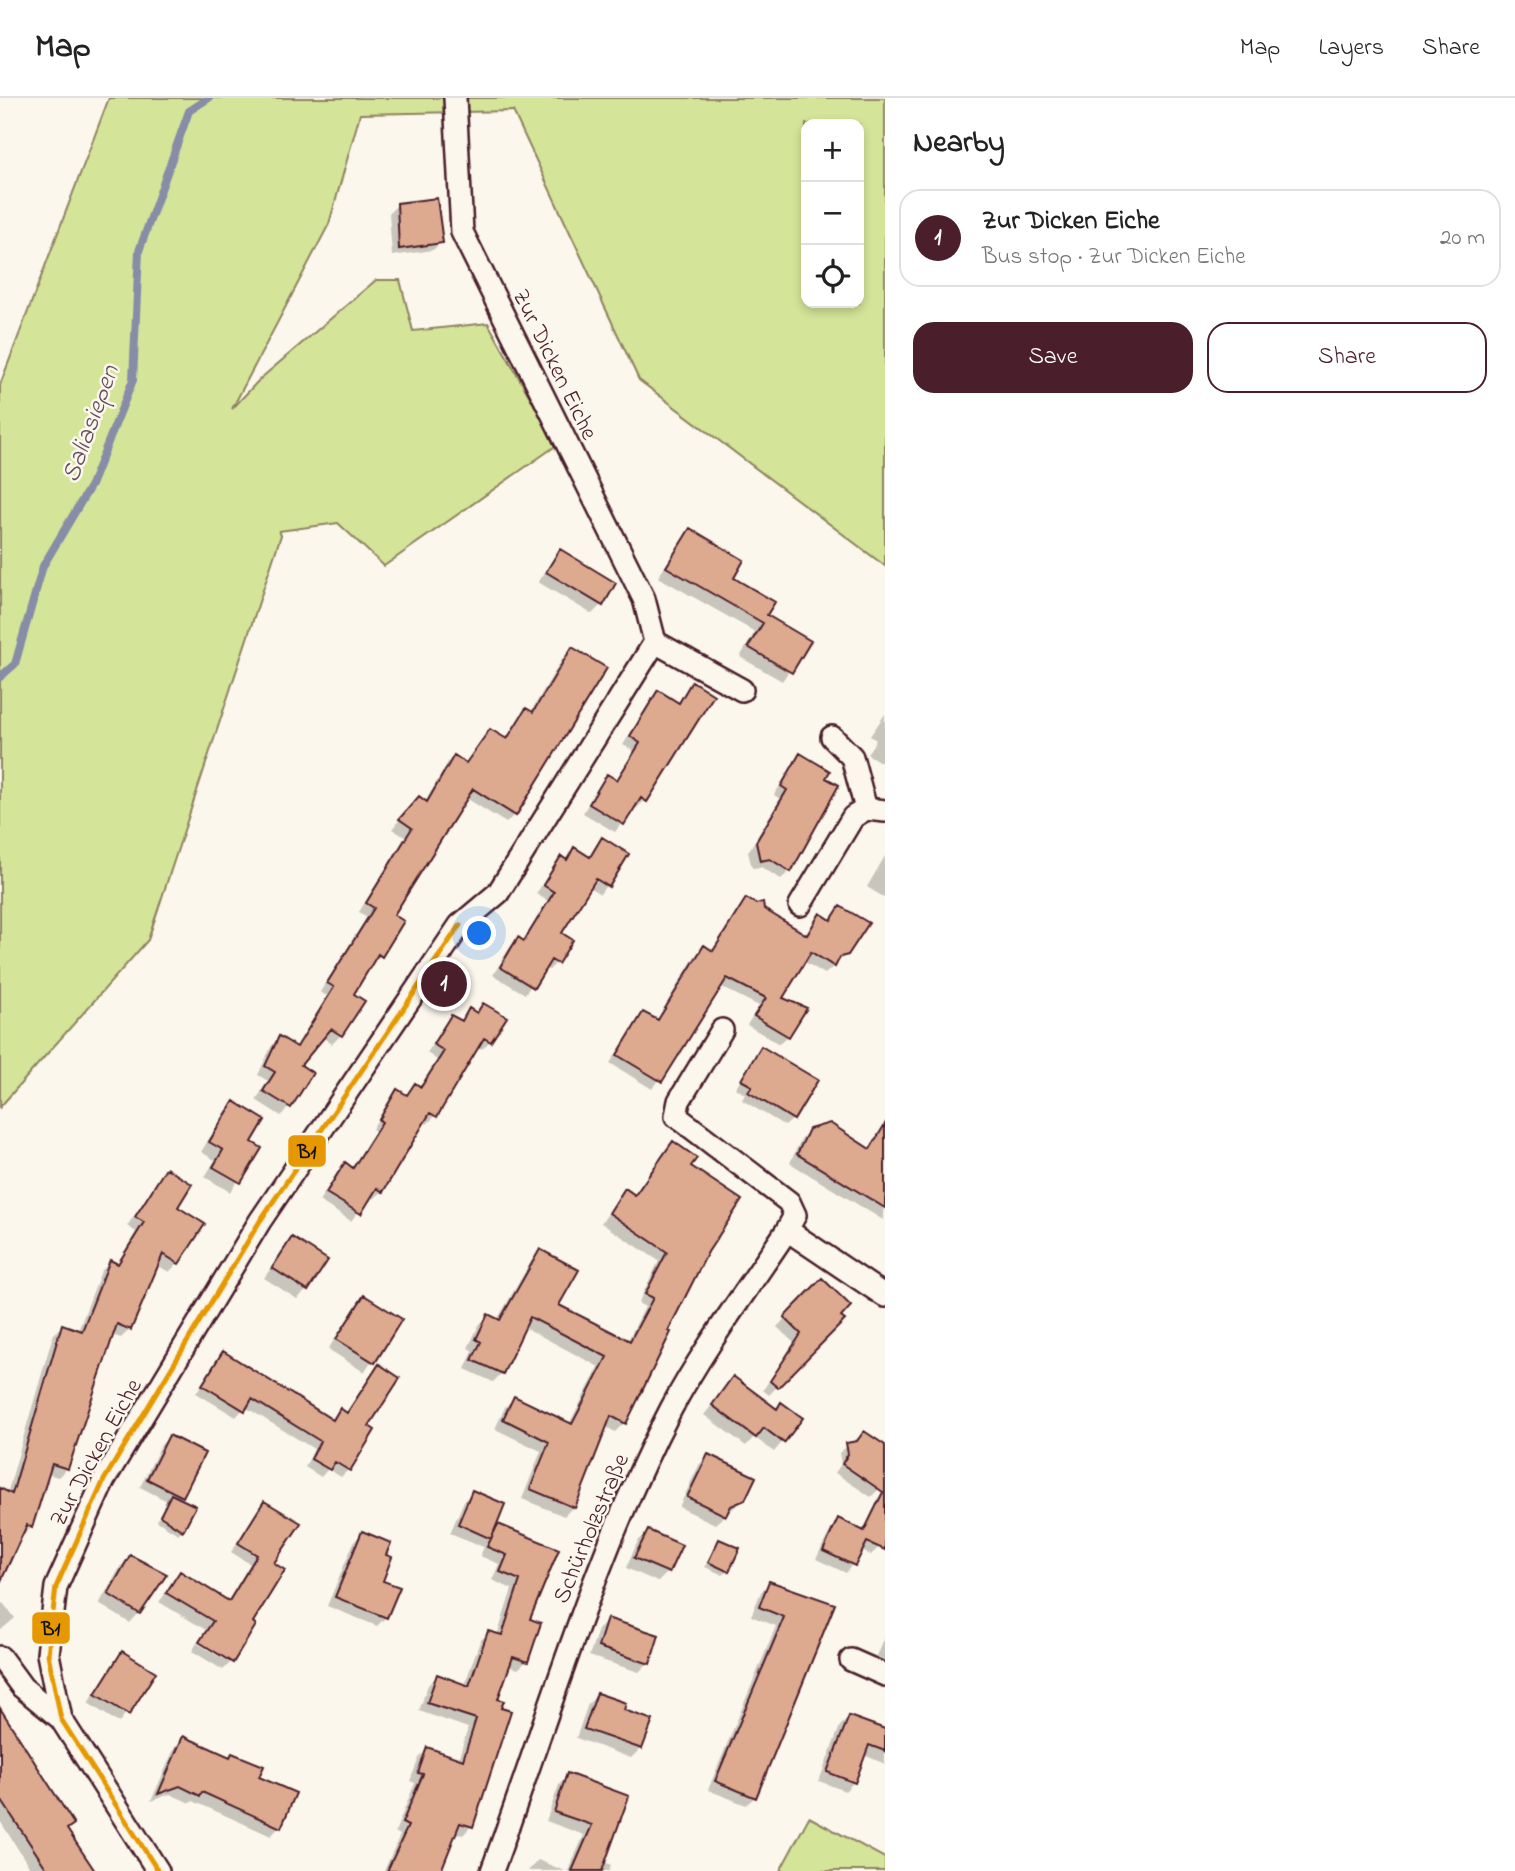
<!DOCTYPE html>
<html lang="en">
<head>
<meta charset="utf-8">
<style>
  :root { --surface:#fff; --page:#f2f2f2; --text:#222; --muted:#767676; --line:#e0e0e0; --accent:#4a1f2b }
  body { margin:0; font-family:"Indie Flower",sans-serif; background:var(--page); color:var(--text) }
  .controls { position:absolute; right:21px; top:21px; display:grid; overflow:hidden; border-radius:14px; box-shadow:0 4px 10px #0003 }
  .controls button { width:63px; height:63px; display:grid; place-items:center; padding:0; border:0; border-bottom:2px solid var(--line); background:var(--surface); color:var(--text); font:35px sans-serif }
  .you { position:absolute; left:480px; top:836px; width:24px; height:24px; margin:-18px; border:5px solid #fff; border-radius:50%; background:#1a73e8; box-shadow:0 0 0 10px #1a73e833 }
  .badge { display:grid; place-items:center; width:46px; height:46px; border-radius:50%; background:var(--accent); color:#fff; font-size:23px; font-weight:700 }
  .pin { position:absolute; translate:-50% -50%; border:4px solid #fff; box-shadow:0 2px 7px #0006 }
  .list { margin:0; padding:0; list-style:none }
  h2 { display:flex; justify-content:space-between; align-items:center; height:91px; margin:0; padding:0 28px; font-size:30px }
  h2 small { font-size:23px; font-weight:400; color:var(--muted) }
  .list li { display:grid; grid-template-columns:46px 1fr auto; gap:21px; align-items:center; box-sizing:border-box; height:98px; margin:0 14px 14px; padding:0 14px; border:2px solid var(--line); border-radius:21px }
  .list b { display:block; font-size:26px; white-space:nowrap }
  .list p { margin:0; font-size:23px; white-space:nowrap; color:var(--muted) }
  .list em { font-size:23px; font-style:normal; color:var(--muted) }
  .actions { display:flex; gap:14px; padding:21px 28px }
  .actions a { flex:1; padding:16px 0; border:2px solid var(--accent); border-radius:21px; text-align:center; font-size:24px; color:var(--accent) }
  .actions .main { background:var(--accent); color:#fff }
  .icon { flex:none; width:38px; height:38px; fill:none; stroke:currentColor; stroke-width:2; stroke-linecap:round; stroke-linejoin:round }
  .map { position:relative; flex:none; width:885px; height:1773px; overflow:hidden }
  header { display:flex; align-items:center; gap:42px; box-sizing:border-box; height:98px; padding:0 35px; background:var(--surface); border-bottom:2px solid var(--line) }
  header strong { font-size:33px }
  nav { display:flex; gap:38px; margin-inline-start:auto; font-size:24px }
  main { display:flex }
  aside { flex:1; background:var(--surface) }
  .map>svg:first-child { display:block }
  .green { fill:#d4e498; stroke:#8f8262; stroke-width:2; fill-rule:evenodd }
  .shadow { fill:#0003 }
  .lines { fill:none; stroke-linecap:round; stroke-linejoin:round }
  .stream { stroke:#878ca7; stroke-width:8 }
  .building { fill:#ddaa90; stroke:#4a1f2b; stroke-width:2 }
  .street-casing { stroke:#4a1f2b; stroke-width:26 }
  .street { stroke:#fbf7ec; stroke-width:21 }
  .bus-1-casing { stroke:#fbf7ec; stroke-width:10 }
  .bus-1 { stroke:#e69804; stroke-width:5 }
  .labels { text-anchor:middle; stroke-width:5; stroke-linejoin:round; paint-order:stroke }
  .street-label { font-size:24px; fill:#4a1f2b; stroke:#fbf7ec }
  .water-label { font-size:26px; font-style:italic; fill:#644c5e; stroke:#fbf7ec }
  .line-badge { stroke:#fbf7ec; stroke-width:2.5 }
  .pale-badge-label { font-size:19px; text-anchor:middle; font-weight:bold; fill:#111 }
</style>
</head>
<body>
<header>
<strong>Map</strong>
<nav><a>Map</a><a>Layers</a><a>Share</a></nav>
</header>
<main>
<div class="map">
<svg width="885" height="1773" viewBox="0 0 885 1773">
  <rect width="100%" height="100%" fill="#fbf7ec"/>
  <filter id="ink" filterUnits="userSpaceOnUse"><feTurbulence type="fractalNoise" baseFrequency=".0143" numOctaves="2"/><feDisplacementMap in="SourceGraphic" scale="14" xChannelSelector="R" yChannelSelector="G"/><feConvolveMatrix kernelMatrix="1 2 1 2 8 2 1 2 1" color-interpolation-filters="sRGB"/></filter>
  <g filter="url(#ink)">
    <path class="green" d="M109,0H885V468L639,282L513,13L360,16L329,126L232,311L260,281L376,182H400L413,233L488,225L557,347L384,468L338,425L279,433L281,437L148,842L0,1009V287ZM806,26H859V205H806Z
      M809,1719L885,1760V1773H780Z"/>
    <path class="shadow" d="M398,106L441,144L433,152L392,158L389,115Z
      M690,432L765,518L809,544L782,583L740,559L755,534L658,479Z
      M560,454L601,507L592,516L538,484Z
      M572,551L515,716L506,725L466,700L392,817L381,858L371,865L352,897L341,937L332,946L322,939L298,968L289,1009L281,1018L256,1002L268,983L258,977L271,949L279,940L295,950L327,898L320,894L367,819L359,814L405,739L392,731L410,709L425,704L446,668L454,659L465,666L490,633L505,642L518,621L526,612L530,615L563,560Z
      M693,585L645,702L637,710L634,708L615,734L583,715L600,686L608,678L615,683L634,653L623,647L651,602L659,594L677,606Z
      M885,616V667L867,656L876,642L870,638Z
      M800,657L790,773L781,781L761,769L752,770L748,754L780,701L774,697Z
      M603,741L627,757L600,796L589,789L559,835L556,865L549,872L544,870L525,896L493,877L510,849L518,841L522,844L548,803L536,796L554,768L561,760L565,762L574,751L588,760Z
      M885,758V800L867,789Z
      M746,802L805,838L821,817L829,822L840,810L847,856L825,876L803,863L781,901L788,938L779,946L747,927L759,908L719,888L652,991L610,965L643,916L656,923L695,858L704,850L711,854Z
      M483,907L490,943L482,951L477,948L435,1018L427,1026L423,1023L382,1093L374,1101L370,1098L351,1123L319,1103L337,1074L345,1067L351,1071L376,1033L372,1031L390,1001L398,993L405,998L415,987L419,990L437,962L427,955L444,927L452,919L460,924L470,912L475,915Z
      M761,951L793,1021L785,1028L742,1002L745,996L735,990Z
      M235,1005L250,1045L260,1051L230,1094L205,1079L215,1062L201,1054L225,1014Z
      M810,1032L885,1064L883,1122L790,1065L801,1041Z
      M673,1045L688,1069L707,1153L665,1233L624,1325L615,1334L605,1328L573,1409L564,1418L522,1401L541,1353L495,1331L505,1309L514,1300L569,1326L599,1269L524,1229L502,1275L493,1284L465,1271L473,1253L468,1250L479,1227L488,1218L497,1222L532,1162L541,1153L557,1208L627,1244L645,1209L638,1205L659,1163L601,1125L626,1092L634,1098Z
      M166,1072L178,1165L169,1174L157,1167L130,1231L121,1240L112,1237L67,1370L58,1379L47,1376L31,1429L0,1465V1392L7,1396L53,1237L62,1228L78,1233L101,1173L110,1165L116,1167L136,1134L127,1128Z
      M292,1141L307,1192L297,1201L264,1180Z
      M822,1182L842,1222L769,1297L763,1292L794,1245L777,1229Z
      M364,1199L400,1222L364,1274L328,1251Z
      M224,1255L331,1322L341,1312L346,1316L379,1268L366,1328L348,1372L341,1379L328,1371L321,1379L305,1369L314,1351L245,1309L236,1319L196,1295Z
      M733,1280L776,1312L801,1321L774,1354L754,1339L746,1348L704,1317Z
      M864,1335L879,1391L871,1399L835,1375L841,1366L839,1355Z
      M169,1339L182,1398L178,1402L182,1432L178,1436L157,1423L167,1403L140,1389L161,1347Z
      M708,1358L744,1401L715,1426L679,1409L699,1367Z
      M473,1394L492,1434L498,1428L556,1452L527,1523V1563L518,1571L508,1568L496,1602L499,1611L509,1614L471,1728L463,1737L456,1735L438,1773H384L400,1737L395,1734L415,1685L410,1683L419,1660L427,1651L458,1662L468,1630L419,1613L428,1587L437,1578L464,1588L480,1543L488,1535L497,1538L512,1491L492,1482L499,1466L480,1458L484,1449L450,1435L464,1403Z
      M264,1405L272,1466L283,1473L232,1564L199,1542L206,1532L159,1504L181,1475L227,1504L250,1466L231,1454Z
      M871,1421L879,1449L871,1457L861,1453L846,1475L816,1461L831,1431L839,1422L861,1433Z
      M648,1434L668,1474L658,1484L626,1470L638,1443Z
      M362,1435L384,1458L381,1483L386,1519L377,1528L327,1508L354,1444Z
      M720,1443L727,1473L723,1477L705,1469Z
      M130,1459L139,1515L130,1525L99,1506L121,1468Z
      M769,1485L833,1507L755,1699L746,1707L708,1692L776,1528L751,1518L761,1494Z
      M3,1505L15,1520L0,1533V1507Z
      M608,1522L648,1565L639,1574L589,1558L598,1532Z
      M885,1538V1562L876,1558Z
      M197,1545L230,1565L223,1572L192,1553Z
      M122,1555L153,1575L119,1625L88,1605Z
      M597,1597L622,1613L641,1650L631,1660L576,1640L588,1606Z
      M0,1613L66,1732L93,1773H32L0,1723Z
      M849,1620L885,1633V1666L864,1657L854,1684L845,1693L819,1683L840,1628Z
      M184,1640L257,1680L279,1729L271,1738L193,1703L190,1705L170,1696L151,1703L175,1649Z
      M568,1677L627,1699L603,1763L611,1767L609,1773H568L584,1737L546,1723L559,1687Z
      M538,1762L565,1773H528Z"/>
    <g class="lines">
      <path class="stream" d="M0,579L15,566L43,468L91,387L133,282L139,153L189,13L209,0"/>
    </g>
    <path class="building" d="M437,100L443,145L399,151L397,105Z
      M690,430L744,462L734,480L775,504L767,517L811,543L792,575L748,549L763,525L666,469Z
      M560,451L616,485L603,508L546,474Z
      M572,549L607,570L516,718L473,691L394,817L404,823L382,859L378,856L354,896L365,903L342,938L331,931L301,967L313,975L291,1010L263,993L275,974L265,968L279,938L297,949L334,889L327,885L374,810L366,805L412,730L399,721L419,698L427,704L454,657L466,665L490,631L507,641L526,610L533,614Z
      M692,583L714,597L647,704L641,700L624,727L589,706L607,676L617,682L640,645L630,638L658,592L679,605Z
      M800,655L830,673L826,680L839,687L791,774L770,761L760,763L756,744L787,692L781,688Z
      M602,739L629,756L609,789L596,781L562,835L573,842L558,866L551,862L534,890L500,869L518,839L524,843L554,794L543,787L561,758L567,762L574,749L590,759Z
      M746,800L756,806L763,804L764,811L807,837L820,815L831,822L840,808L869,825L848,857L840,859L835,869L811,854L783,900L807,910L789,939L754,918L766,900L727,880L662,984L617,957L643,914L658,922L704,847L713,853Z
      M483,905L507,919L491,944L484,940L437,1019L430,1015L383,1094L377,1090L361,1116L326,1095L345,1064L353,1070L382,1024L379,1022L397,991L407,997L415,985L421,989L444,953L433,946L451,917L462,923L469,910L477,915Z
      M761,948L818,982L794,1022L748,994L752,988L741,982Z
      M234,1003L265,1022L252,1044L262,1050L241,1085L213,1069L223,1052L209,1044Z
      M830,1025L870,1051L885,1026V1110L797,1056L809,1031Z
      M673,1043L697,1060L691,1068L742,1102L708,1154L668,1233L671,1234L626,1326L611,1318L575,1410L530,1391L549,1344L503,1321L514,1298L572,1326L607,1259L530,1219L503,1276L472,1262L481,1244L476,1241L488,1216L500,1222L540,1151L579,1172L559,1207L630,1243L653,1200L645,1196L667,1154L609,1115L625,1090L635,1097Z
      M166,1070L192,1086L178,1109L205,1126L179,1166L163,1156L131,1232L117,1226L68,1371L52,1366L32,1430L27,1427L0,1485V1390L12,1396L62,1226L82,1233L110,1162L118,1166L144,1124L135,1119Z
      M292,1139L328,1162L308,1193L272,1170Z
      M822,1180L851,1208L841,1219L845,1222L778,1290L770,1283L801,1236L784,1219Z
      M364,1197L402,1221L375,1265L336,1241Z
      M223,1253L333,1322L340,1310L347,1315L379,1266L400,1280L369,1328L375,1332L350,1373L335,1364L330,1372L311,1361L320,1343L252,1301L245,1313L202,1287Z
      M733,1278L777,1311L781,1304L803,1320L784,1345L764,1330L756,1340L712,1307Z
      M864,1333L885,1347V1452L867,1444L855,1468L823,1453L838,1420L864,1433L883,1394L842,1366L848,1356L846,1345L857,1343Z
      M169,1337L205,1355L183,1399L147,1381Z
      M708,1356L756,1379L745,1402L731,1408L726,1418L687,1399Z
      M472,1392L505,1406L491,1441L458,1426Z
      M171,1396L196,1408L183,1433L160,1418Z
      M264,1403L301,1425L274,1465L285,1472L253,1524L256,1527L233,1565L199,1544L213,1523L166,1495L180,1473L229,1503L257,1457L238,1445Z
      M498,1426L559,1451L530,1521L541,1525L528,1564L513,1559L498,1601L504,1603L501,1610L511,1613L473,1729L460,1725L441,1773H387L408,1728L402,1725L423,1676L418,1675L427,1649L463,1662L476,1621L427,1605L437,1576L469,1588L488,1533L502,1537L520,1482L500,1474L507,1457L487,1449Z
      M648,1432L682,1447L669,1475L634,1460Z
      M362,1433L391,1445L386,1457L392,1459L383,1483L400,1489L387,1520L335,1499Z
      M719,1441L740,1450L729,1474L708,1464Z
      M130,1457L167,1476L140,1516L108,1496Z
      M769,1483L835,1506L756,1700L715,1683L784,1519L759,1509Z
      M607,1520L659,1537L650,1566L598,1549Z
      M122,1553L156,1574L129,1617L95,1596Z
      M597,1595L626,1605L624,1612L653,1622L642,1651L584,1631Z
      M0,1610L74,1726L67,1731L95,1773H48L0,1700Z
      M849,1618L885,1631V1653L869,1647L855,1685L827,1674Z
      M183,1638L230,1659L232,1655L264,1668L259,1679L296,1695L281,1730L202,1694L200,1698L180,1688L158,1696Z
      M567,1675L629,1698L602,1773H572L592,1727L554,1714Z"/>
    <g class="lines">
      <g class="street-casing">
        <path id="street" d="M655,544L742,592
          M832,639L852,659L866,711
          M800,807L853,719L866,711L885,713
          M722,932L679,1003L676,1018L789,1104L795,1117L787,1132
          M0,1559L22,1589L61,1621L158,1773
          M851,1562L885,1577
          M61,1621L48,1556L56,1489L104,1382L260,1123L460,827L498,795L655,544L644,501L462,134L455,0
          M492,1773C549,1618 594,1458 671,1311C704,1249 748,1191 787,1132L885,1198"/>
      </g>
      <use href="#street" class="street"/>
      <g class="bus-1-casing">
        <path id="bus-1" d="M158,1773L61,1621L48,1556L56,1489L104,1382L260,1123L460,827"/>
      </g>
      <use href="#bus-1" class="bus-1"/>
    </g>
  </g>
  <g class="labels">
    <g class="street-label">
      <text transform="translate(556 266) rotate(64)" y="8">Zur Dicken Eiche</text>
      <text transform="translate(95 1354) rotate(-61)" y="8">Zur Dicken Eiche</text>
      <text transform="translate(590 1430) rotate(-67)" y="8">Schürholzstraße</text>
    </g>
    <g class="water-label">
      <text transform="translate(89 325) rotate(-70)" y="9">Saliasiepen</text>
    </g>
  </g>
  <g class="line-badge">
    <rect x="287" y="1036" width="40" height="34" rx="7" fill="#e69804"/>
    <rect x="31" y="1513" width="40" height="34" rx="7" fill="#e69804"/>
  </g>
  <g class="pale-badge-label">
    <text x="307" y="1060">B1</text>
    <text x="51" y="1537">B1</text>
  </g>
</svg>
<div class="controls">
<button>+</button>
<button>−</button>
<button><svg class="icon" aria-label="locate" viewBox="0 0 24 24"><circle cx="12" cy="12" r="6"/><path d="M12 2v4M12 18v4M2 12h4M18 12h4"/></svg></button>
</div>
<div class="you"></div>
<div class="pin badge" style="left:444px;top:886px">1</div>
</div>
<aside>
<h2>Nearby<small></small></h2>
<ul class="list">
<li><span class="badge">1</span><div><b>Zur Dicken Eiche</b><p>Bus stop · Zur Dicken Eiche</p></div><em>20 m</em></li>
</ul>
<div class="actions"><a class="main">Save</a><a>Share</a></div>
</aside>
</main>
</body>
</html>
